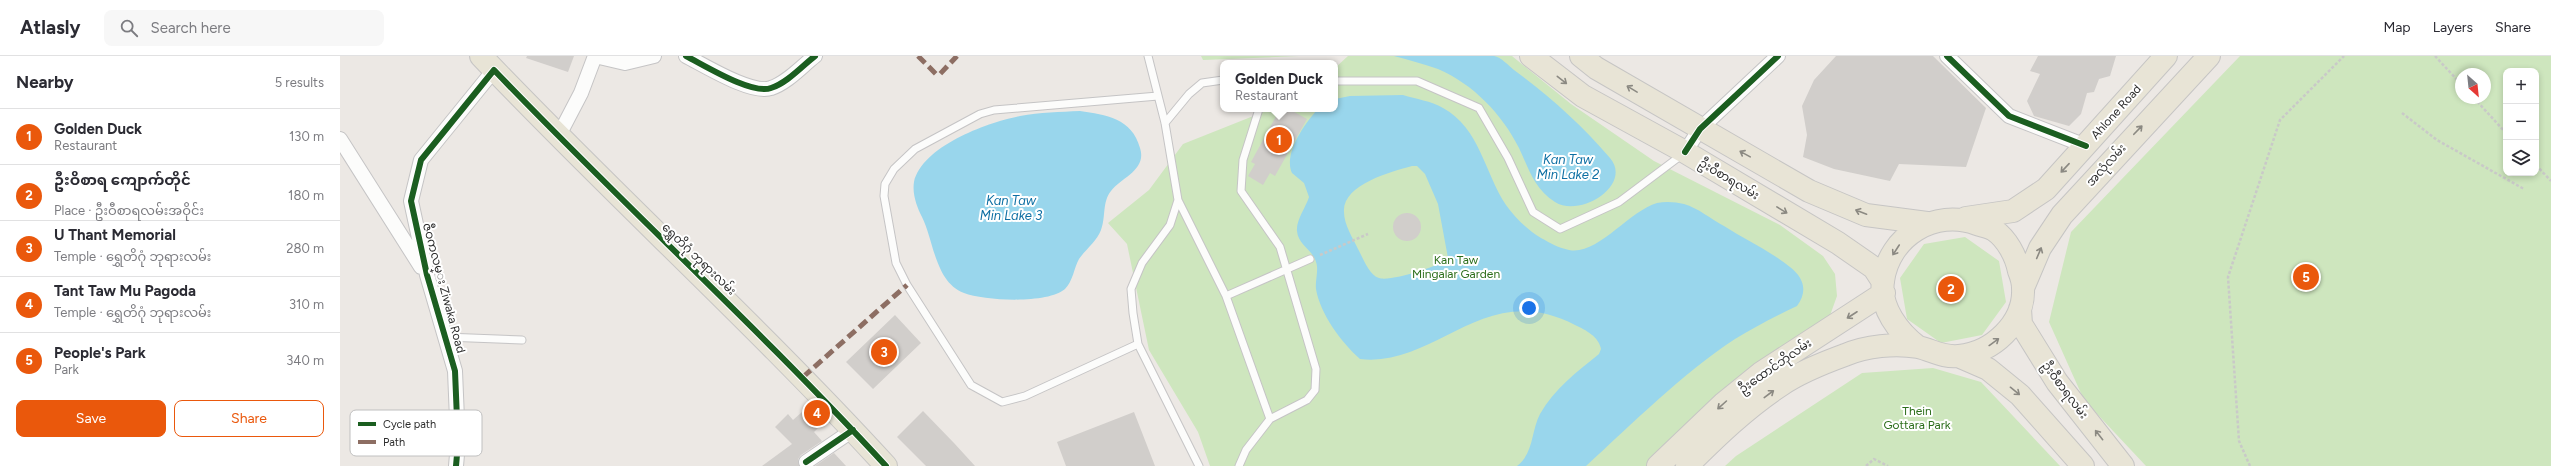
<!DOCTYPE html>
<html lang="en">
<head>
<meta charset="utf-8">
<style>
  :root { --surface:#fff; --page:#f7f7f7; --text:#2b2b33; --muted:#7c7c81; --line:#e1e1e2; --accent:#ea580c }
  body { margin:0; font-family:Figtree,"Noto Sans Myanmar",sans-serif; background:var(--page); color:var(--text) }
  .controls { position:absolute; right:12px; top:12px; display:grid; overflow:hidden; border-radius:8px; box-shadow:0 2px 6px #0003 }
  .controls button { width:36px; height:36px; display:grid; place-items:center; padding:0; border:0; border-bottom:1px solid var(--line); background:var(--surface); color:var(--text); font:20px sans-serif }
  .compass { position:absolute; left:2115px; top:12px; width:36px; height:36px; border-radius:50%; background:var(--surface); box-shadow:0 2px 6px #0003; rotate:153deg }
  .you { position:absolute; left:1189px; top:252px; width:14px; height:14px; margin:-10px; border:3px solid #fff; border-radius:50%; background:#1a73e8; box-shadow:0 0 0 6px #1a73e833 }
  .badge { display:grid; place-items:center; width:26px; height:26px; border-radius:50%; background:var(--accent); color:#fff; font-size:13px; font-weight:700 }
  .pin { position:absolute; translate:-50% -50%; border:2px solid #fff; box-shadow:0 1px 4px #0006 }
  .popup { position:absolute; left:880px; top:4px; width:118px; height:52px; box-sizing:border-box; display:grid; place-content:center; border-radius:8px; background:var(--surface); filter:drop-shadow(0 1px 3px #0005); font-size:13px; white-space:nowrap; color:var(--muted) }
  .popup b { font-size:15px; color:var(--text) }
  .popup::after { content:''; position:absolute; left:50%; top:100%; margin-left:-8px; border:8px solid transparent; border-top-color:var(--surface) }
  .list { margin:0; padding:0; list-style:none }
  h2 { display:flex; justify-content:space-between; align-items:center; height:52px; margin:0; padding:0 16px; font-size:17px }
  h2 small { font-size:13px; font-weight:400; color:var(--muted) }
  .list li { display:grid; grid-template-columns:26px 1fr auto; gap:12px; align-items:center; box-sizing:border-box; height:56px; padding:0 16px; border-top:1px solid var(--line) }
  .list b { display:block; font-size:15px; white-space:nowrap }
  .list p { margin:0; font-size:13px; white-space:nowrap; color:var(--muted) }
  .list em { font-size:13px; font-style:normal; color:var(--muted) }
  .actions { display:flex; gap:8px; padding:12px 16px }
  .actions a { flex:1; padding:9px 0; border:1px solid var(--accent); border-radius:8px; text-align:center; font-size:14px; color:var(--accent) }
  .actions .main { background:var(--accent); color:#fff }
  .icon { flex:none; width:22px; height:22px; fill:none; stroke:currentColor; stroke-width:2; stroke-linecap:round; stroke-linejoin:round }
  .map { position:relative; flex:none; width:2211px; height:410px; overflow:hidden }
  header { display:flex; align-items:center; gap:24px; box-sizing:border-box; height:56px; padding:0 20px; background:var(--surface); border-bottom:1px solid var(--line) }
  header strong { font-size:19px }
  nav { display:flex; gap:22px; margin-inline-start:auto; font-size:14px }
  .search { width:280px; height:36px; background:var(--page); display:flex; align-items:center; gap:10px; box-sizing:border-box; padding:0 14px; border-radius:8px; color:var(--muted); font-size:15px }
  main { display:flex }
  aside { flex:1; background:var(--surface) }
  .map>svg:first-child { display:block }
  .green { fill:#cee6be; fill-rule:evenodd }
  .water { fill:#99d6ec; fill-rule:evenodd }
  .building { fill:#d1cecb }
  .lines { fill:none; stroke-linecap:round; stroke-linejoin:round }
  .service-casing { stroke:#c5c4c5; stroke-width:9 }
  .minor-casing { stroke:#c5c4c5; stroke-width:16 }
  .primary-casing { stroke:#c6c5c4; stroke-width:24 }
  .path { stroke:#c9c9c8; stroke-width:2.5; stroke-dasharray:3 2; stroke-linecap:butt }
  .service { stroke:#fcfcfb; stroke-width:7 }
  .minor { stroke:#fcfcfb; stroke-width:14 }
  .primary { stroke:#e8e4d6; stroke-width:22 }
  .quiet { stroke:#8d6e63; stroke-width:5; stroke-dasharray:10 5; stroke-linecap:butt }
  .cycleway-casing { stroke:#fff; stroke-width:8 }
  .cycleway { stroke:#1b5e20; stroke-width:6 }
  .oneway { stroke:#8b8982 }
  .labels { text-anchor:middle; stroke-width:4; stroke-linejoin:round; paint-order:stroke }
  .street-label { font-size:12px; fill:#2e2e2e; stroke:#fff }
  .park-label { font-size:12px; fill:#2c6e1b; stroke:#fff }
  .water-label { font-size:13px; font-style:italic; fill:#0d6fa3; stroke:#fff }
  .key { fill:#fff; stroke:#c0c0c0; stroke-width:1 }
  .key-label { font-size:11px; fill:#2e2e2e }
</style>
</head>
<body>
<header>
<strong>Atlasly</strong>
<div class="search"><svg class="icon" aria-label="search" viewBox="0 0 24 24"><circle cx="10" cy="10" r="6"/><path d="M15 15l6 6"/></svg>Search here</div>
<nav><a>Map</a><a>Layers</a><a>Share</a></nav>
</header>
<main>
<aside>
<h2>Nearby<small>5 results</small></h2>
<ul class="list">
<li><span class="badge">1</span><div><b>Golden Duck</b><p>Restaurant</p></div><em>130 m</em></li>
<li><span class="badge">2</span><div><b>ဦးဝိစာရ ကျောက်တိုင်</b><p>Place · ဦးဝီစာရလမ်းအဝိုင်း</p></div><em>180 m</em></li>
<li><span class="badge">3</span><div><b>U Thant Memorial</b><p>Temple · ရွှေတိဂုံ ဘုရားလမ်း</p></div><em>280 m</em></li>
<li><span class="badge">4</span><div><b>Tant Taw Mu Pagoda</b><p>Temple · ရွှေတိဂုံ ဘုရားလမ်း</p></div><em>310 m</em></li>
<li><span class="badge">5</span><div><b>People's Park</b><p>Park</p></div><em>340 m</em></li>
</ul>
<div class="actions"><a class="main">Save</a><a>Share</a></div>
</aside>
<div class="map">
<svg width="2211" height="410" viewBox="0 0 2211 410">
  <rect width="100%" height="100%" fill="#ece8e4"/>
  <path class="green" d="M861,0H959L863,4Z
    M1008,0H1172L1231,48L1314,105L1440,169L1483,200L1495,218L1497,240L1488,265L1308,410H870L858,376L809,294L787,188L768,167L809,134L843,88L931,53H995V12Z
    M1900,0H2211V410H1806L1744,344L1709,266L1731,176ZM2166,15H2196V117H2166ZM2121,18H2145V42H2121Z
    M1625,181L1659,205L1666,246L1642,279L1601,287L1567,263L1560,222L1584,188Z
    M1593,312L1641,326L1720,410H1385L1396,400L1522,317Z"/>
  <path class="water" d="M1054,0C1078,0 1101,0 1124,0C1134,0 1145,0 1154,0C1161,1 1169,10 1174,14C1209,40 1241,68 1270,102C1293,129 1240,162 1215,146C1194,133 1189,113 1179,92C1162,58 1133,28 1098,13C1084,8 1069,4 1054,0Z
    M1063,39C1076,43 1091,45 1103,52C1140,72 1145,118 1166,149C1175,162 1188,174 1201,182C1210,187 1219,192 1229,194C1257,200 1289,155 1317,147C1326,145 1336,146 1344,148C1358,152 1371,163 1384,170C1406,184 1430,195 1450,211C1464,222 1468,235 1457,250C1436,260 1415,271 1395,283C1343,317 1292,368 1246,410H1177C1194,397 1191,375 1200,358C1214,333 1238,315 1259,298L1261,293C1259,281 1246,274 1235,269C1144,222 1097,312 1020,303C1002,287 980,258 976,233C975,224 979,214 976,206C973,194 958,189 957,175C956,164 966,151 969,141L964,127L952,117C943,98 965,67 978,53H995V43L1010,40ZM1072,110H1077L1085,118L1098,148L1108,202C1101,210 1050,226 1039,222C1029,219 1023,202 1018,193C1013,182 1004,169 1004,156C1002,129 1050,116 1072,110Z
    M740,55C766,59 792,62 800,92C807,114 782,121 771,135C762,146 766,161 761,174C757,185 746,193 739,203C734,212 733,225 725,233C708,248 645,245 624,237C595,226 594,185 582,161C577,151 572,138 574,126C582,90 648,66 680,60C700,56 720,56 740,55Z"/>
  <path class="building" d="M187,0H234L228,16L186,2Z
    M1496,0H1593L1646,52L1626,111L1559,108L1550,125L1494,113L1463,101L1467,79L1462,50L1474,24Z
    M1698,0H1776L1770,20L1759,23L1754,36L1747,37L1741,58L1729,70L1694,60L1687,45L1700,18L1690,15Z
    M940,53H949L967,63L935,120L930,117L923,129L908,120L915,108L911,106Z
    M1053 171a14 14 0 1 1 28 0a14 14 0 1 1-28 0Z
    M555,259L581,287L533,333L506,306Z
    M471,348L486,364L474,376L482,385L461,399L458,403L459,410H422L452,388L435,371L448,358L453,364Z
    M583,355L614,387L635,410H586L557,381Z
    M794,356L815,410H726L717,386Z
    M494,397L506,410H475Z"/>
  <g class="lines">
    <g class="service-casing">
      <path id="service" d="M808,0L825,67L838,144L830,169L802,207L791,233L793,257L798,288L859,410
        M995,25H1077L1139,52L1168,102L1193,156L1220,173L1279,146L1343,98
        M825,67L849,38L862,27L883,24
        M838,144L886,240L930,363
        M886,240L970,203
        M105,281L182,284
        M798,288L685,340L662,346L631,329L567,229L556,207L544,140L545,128L554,113L575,93L640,58L654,54L818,40
        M899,410L906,394L930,363L967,344L975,334L976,313L940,191L901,135L903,104L919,53"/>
    </g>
    <g class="minor-casing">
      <path id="minor" d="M255,0L285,7L314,0
        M346,0C364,9 412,39 431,32C447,27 462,10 475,0
        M1607,0L1669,60L1746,90
        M218,81L241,37L255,0
        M0,83L81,211
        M1345,96L1360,73L1438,0
        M466,406L513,374
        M116,410L118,387L115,315L87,219L71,145L81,104L154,14"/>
    </g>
    <g class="primary-casing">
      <path id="primary" d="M141,0C273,139 416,268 546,410
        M1191,0L1243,40L1345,96L1498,187L1534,212L1543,226
        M1241,0L1256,12L1469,135L1526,159L1587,167
        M1626,162L1673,155L1706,133L1826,0
        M1683,232L1700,192L1722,159L1869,0
        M1680,253L1681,268L1717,326L1783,410
        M1618,300L1648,313L1680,339L1743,410
        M1318,410L1384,347L1421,317L1544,237
        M1347,410C1376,381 1406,352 1441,329C1460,316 1483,307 1505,299C1526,290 1555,287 1578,291C1592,294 1603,302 1619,300C1652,297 1685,267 1683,232C1683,226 1681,220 1679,215C1676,200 1667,183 1654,174C1649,171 1642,170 1637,168C1595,152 1549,180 1543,225C1539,251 1559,277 1578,291"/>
    </g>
    <path class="path" d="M2095,0L2121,28
      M2134,42L2166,77
      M2062,57L2097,84L2184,133
      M2196,109L2211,125
      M980,199L1028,178
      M1526,410L1534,403L1548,410
      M1910,410L1899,385L1888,221L1940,64L2004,0"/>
    <use href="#service" class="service"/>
    <use href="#minor" class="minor"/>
    <use href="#primary" class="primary"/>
    <path class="quiet" d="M578,0L596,18H600L617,0
      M463,321L567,229"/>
    <g class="cycleway-casing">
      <path id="cycleway" d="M346,0C364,9 412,39 431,32C447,27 462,10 475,0
        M1607,0L1669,60L1746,90
        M1345,96L1360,73L1438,0
        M466,406L513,374
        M116,410L118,387L115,315L87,219L71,145L81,104L154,14C282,148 420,273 546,410"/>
    </g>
    <use href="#cycleway" class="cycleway"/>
  </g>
  <defs><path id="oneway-shaft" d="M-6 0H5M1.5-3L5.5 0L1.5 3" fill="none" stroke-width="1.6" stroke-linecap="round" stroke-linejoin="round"/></defs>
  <g class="oneway">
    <use href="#oneway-shaft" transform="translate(1222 24) rotate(38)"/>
    <use href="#oneway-shaft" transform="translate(1292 33) rotate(-149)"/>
    <use href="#oneway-shaft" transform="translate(1798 74) rotate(-46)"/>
    <use href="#oneway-shaft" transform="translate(1405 98) rotate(-151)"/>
    <use href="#oneway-shaft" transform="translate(1725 112) rotate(133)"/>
    <use href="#oneway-shaft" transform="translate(1442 154) rotate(31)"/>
    <use href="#oneway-shaft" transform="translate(1521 156) rotate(-159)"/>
    <use href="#oneway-shaft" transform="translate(1556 194) rotate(123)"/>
    <use href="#oneway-shaft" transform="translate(1699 197) rotate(-67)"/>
    <use href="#oneway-shaft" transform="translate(1512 259) rotate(147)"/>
    <use href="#oneway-shaft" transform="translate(1654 286) rotate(-36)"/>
    <use href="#oneway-shaft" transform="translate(1675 335) rotate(39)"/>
    <use href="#oneway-shaft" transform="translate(1429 338) rotate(-37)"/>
    <use href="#oneway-shaft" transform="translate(1382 349) rotate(138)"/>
    <use href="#oneway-shaft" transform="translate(1759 379) rotate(-128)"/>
  </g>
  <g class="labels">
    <g class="street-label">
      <text transform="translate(1776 56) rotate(-48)" y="4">Ahlone Road</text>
      <text transform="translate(1766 109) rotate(-48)" y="4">အလုံလမ်း</text>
      <text transform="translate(1389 123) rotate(31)" y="4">ဦးဝီစာရလမ်း</text>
      <text transform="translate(359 203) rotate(44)" y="4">ရွှေတိဂုံ ဘုရားလမ်း</text>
      <text transform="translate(104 232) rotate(75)" y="4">ဇီဝကလမ္း Ziwaka Road</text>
      <text transform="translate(1435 310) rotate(-35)" y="4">ဦးထောင်ဘိုလမ်း</text>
      <text transform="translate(1725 334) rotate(53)" y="4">ဦးဝီစာရလမ်း</text>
    </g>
    <g class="park-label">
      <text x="1116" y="208">Kan Taw<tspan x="1116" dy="14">Mingalar Garden</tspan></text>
      <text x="1577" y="359">Thein<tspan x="1577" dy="14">Gottara Park</tspan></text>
    </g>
    <g class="water-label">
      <text x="1228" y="108">Kan Taw<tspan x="1228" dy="15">Min Lake 2</tspan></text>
      <text x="671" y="149">Kan Taw<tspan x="671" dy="15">Min Lake 3</tspan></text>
    </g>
  </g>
  <rect x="10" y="354" width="132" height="46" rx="6" class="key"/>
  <rect x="18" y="366" width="18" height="4" fill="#1b5e20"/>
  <rect x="18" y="384" width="18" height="4" fill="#8d6e63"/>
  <g class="key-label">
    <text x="43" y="372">Cycle path</text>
    <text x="43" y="390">Path</text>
  </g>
</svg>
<div class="controls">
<button>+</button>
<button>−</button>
<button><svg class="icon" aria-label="layers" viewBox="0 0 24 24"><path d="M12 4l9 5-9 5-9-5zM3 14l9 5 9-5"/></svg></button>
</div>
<svg class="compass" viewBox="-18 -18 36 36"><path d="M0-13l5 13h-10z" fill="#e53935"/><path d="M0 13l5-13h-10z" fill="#7c7c81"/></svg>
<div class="you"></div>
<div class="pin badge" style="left:939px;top:84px">1</div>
<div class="popup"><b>Golden Duck</b>Restaurant</div>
<div class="pin badge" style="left:1611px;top:233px">2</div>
<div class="pin badge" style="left:544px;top:296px">3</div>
<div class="pin badge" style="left:477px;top:357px">4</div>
<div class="pin badge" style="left:1966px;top:221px">5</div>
</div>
</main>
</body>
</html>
